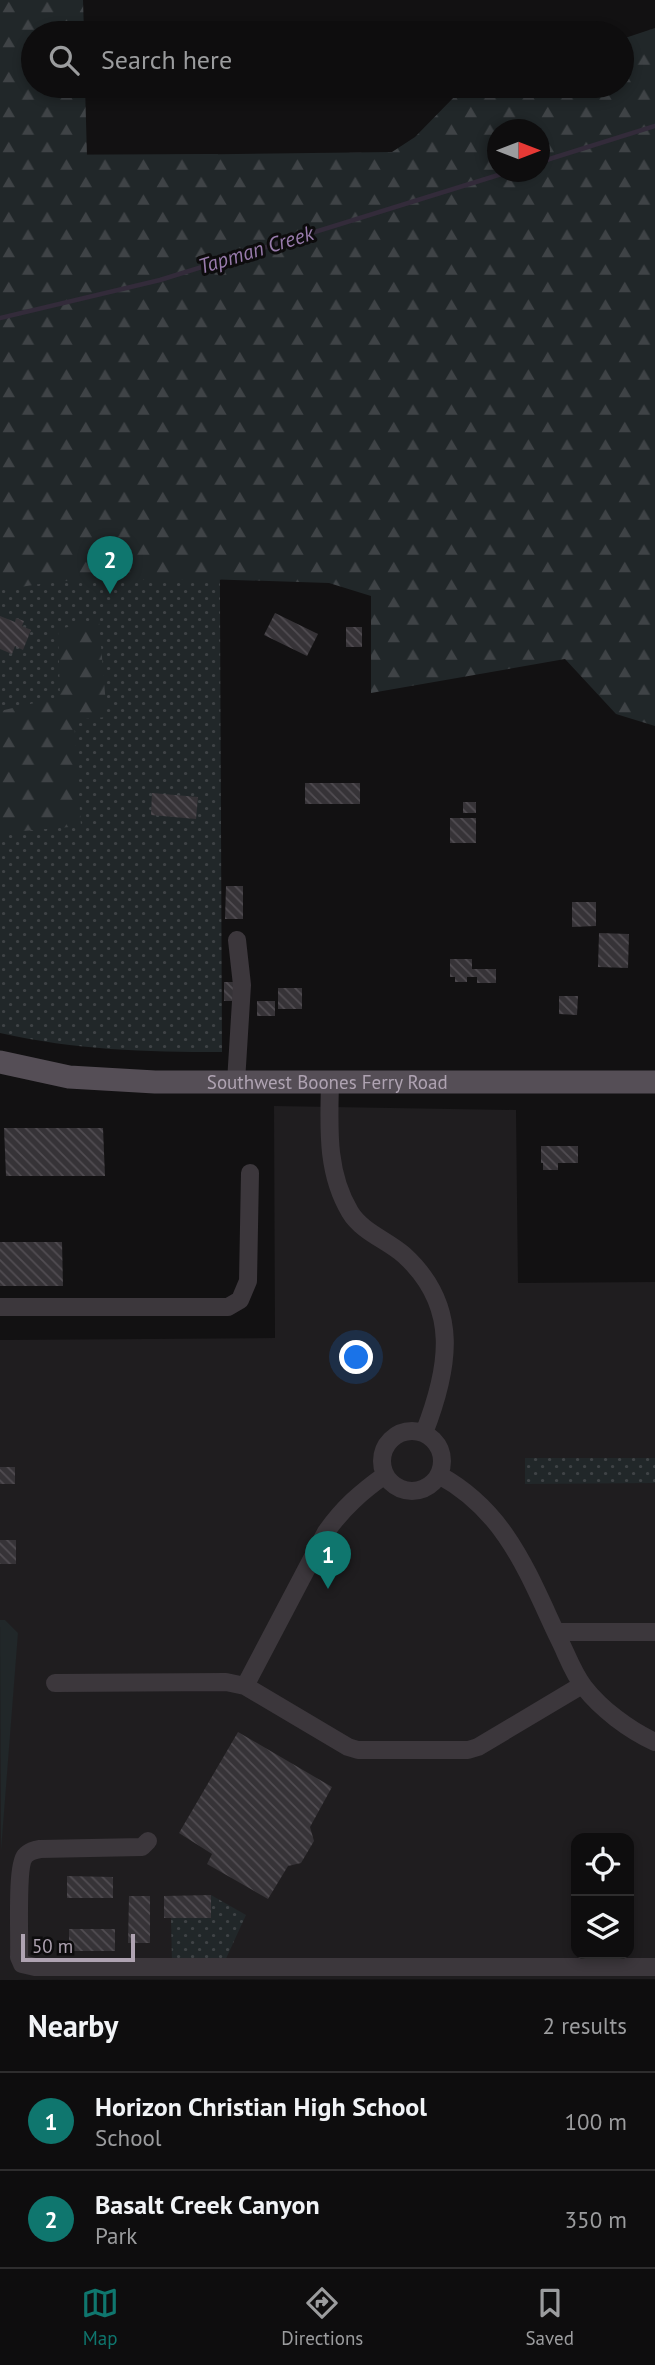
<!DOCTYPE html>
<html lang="en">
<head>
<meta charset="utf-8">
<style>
  :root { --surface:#0e0d0e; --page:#1c1b1c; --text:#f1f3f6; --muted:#9b9c9e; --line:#2e2d2e; --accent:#0f766e }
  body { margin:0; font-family:"PT Sans",sans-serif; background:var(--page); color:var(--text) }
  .controls { position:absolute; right:21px; bottom:21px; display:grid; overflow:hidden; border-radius:14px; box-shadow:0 4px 10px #0003 }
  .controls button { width:63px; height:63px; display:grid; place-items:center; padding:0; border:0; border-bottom:2px solid var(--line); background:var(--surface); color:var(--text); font:35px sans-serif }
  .compass { position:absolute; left:487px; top:119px; width:63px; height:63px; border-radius:50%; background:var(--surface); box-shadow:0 4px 10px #0003; rotate:90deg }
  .scale { position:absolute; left:21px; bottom:18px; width:114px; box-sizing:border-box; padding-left:7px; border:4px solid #afa3b2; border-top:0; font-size:19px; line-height:24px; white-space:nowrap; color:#afa3b2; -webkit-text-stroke:5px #0d0c0d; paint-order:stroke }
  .you { position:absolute; left:357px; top:1358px; width:24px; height:24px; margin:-18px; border:5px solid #fff; border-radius:50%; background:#1a73e8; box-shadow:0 0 0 10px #1a73e833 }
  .badge { display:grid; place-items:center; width:46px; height:46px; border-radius:50%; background:var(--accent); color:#fff; font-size:23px; font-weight:700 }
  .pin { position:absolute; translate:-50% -58px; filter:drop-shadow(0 2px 4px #0008) }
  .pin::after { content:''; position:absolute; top:37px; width:24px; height:21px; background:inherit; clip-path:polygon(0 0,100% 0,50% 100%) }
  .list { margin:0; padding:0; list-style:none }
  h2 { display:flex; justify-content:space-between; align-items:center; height:91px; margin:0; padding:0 28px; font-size:30px }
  h2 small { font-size:23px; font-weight:400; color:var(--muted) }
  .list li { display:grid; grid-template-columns:46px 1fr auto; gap:21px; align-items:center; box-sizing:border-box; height:98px; padding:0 28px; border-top:2px solid var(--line) }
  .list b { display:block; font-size:26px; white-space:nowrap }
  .list p { margin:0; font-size:23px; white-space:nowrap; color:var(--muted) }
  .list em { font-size:23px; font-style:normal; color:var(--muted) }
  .icon { flex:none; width:38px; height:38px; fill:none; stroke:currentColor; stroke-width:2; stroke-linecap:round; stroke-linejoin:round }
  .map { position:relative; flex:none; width:655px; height:1980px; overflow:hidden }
  .search { position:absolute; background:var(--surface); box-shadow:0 4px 10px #0003; left:21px; right:21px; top:21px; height:77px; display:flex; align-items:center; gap:18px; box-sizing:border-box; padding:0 24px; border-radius:38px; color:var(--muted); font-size:26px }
  .sheet { height:287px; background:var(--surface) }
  nav { display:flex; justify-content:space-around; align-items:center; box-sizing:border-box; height:98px; border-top:2px solid var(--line); background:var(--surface); font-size:19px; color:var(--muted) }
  nav a { display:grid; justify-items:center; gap:4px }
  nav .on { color:var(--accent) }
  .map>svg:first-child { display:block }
  .built { fill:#1f1d1f; fill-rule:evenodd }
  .grass { fill:url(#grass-dots) }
  .forest { fill:url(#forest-firs); fill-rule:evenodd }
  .garden { fill:#212729 }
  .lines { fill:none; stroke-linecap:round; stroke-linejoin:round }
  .stream { stroke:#332b3a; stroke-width:4.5 }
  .building { fill:url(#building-back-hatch) }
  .minor { stroke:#3c373c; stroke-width:18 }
  .major { stroke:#554e56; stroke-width:23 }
  .labels { text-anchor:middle; stroke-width:6; stroke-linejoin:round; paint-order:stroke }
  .street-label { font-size:19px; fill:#afa3b2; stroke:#0d0c0d }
  .water-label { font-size:21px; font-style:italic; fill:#987bac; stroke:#0d0c0d }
</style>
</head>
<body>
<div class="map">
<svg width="655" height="1980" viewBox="0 0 655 1980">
  <defs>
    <pattern id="grass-dots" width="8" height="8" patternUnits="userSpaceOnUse" patternTransform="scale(1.75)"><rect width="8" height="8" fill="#212729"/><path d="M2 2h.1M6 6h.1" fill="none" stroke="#3f4346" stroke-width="1.8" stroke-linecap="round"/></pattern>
    <pattern id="forest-firs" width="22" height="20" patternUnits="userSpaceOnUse" patternTransform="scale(1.75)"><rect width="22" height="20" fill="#212729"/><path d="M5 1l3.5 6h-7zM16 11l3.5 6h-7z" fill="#3f4346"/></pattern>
    <pattern id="building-back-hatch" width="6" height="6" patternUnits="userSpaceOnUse" patternTransform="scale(1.75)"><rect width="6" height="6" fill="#363337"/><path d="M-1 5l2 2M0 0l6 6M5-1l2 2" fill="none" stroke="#514d52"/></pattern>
  </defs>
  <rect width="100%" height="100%" fill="#121112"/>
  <path class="built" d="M274,1106L516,1110L518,1283L655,1282V1979L0,1980V1340L275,1338ZM576,1838H629V1954H576Z"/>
  <path class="grass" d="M218,154L222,1052C144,1052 76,1050 0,1033V155Z
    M525,1458H655V1483L525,1484Z
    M211,1895L246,1915L224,1963H172L171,1918H210Z"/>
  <path class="forest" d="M0,0H83L84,33H33V86H85L87,156L392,152L415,137L458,93L482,86H622V39L655,28V726L616,714L565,659L371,693V596L329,583L205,579L60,581L0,590ZM498,130H540V172H498Z
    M99,621L107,717L74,720L81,826L0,833V711L60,697L58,629Z"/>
  <path class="garden" d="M0,1620H5L18,1633L1,1851Z"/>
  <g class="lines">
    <path class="stream" d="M540,162L655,126
      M0,318L160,280L508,172"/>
  </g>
  <path class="building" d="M275,613L318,634L307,656L264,635Z
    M0,616L15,622L16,618L24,621L22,626L31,630L23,650L15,646L12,654L0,649Z
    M346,627H362V647H346Z
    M305,783H360V804H305Z
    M152,793L198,797L196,819L151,815Z
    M463,802H476V813H463Z
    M450,818H476V843H450Z
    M226,886H243V919H225Z
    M572,902H596V926L572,927Z
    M599,933L629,934L628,968L598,967Z
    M450,959H472V969H496V983H477V977H467V982H455V977H450Z
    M224,982H237V1001H224Z
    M278,988H302V1009H278Z
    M559,996H578L577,1015L559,1014Z
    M257,1001H275V1016H257Z
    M4,1128H103L105,1176H6Z
    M541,1146H578V1163H558V1170H543V1163H541Z
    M0,1242H62L63,1286H0Z
    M0,1467H15V1484H0Z
    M0,1540H16V1564H0Z
    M238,1732L332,1787L310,1827L314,1841L301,1863L288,1866L268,1899L207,1864L212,1854L179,1833Z
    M67,1876L113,1877V1898H67Z
    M211,1895V1918H164V1896Z
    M129,1896H150V1943H128Z
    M69,1929H115V1951H69Z"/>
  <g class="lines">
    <path class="minor" d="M236,1082L242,985L237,940
      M330,1082C329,1127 326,1172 350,1212C362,1232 387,1240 404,1255C461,1307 449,1369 424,1433
      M0,1307H228L240,1300L248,1281L250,1173
      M382 1461a30 30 0 1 1 60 0a30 30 0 1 1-60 0Z
      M385,1475C361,1492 343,1508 326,1532L245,1686L348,1747L358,1750H468L478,1747L582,1685
      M439,1475C507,1512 528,1574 559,1639C567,1655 573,1673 584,1687C601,1709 629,1730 655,1742
      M556,1632H655
      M55,1683L226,1682L245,1686
      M148,1841L142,1847L40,1849C34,1850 29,1851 25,1856C16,1866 20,1939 19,1957L22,1964L35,1967H655"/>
    <path class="major" id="s1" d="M0,1062L69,1077L155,1082H655"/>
  </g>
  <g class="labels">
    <g class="street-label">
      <text dy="7" stroke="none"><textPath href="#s1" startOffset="329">Southwest Boones Ferry Road</textPath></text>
    </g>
    <g class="water-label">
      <text transform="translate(256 250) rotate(-17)" y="7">Tapman Creek</text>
    </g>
  </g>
</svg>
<div class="controls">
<button><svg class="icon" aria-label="locate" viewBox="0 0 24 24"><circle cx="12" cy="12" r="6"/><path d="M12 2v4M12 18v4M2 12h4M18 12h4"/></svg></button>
<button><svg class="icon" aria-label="layers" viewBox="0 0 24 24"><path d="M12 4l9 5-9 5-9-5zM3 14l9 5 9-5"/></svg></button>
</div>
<svg class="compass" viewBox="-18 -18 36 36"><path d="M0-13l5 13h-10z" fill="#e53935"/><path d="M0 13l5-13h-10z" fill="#9b9c9e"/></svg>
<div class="scale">50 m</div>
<div class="you"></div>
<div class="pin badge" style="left:328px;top:1589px">1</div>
<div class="pin badge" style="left:110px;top:594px">2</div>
<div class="search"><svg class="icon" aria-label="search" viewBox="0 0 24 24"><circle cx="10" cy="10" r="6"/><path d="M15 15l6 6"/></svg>Search here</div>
</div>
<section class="sheet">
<h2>Nearby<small>2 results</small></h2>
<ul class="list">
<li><span class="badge">1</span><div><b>Horizon Christian High School</b><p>School</p></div><em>100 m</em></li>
<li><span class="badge">2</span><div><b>Basalt Creek Canyon</b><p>Park</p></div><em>350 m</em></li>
</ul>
</section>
<nav>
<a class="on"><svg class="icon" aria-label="map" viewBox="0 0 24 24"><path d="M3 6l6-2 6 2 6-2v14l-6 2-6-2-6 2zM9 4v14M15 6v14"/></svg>Map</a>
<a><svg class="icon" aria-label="directions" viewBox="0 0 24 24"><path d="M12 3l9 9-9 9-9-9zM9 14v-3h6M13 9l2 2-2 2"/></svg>Directions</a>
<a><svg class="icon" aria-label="saved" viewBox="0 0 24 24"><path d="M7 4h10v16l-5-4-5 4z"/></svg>Saved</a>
</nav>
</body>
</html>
